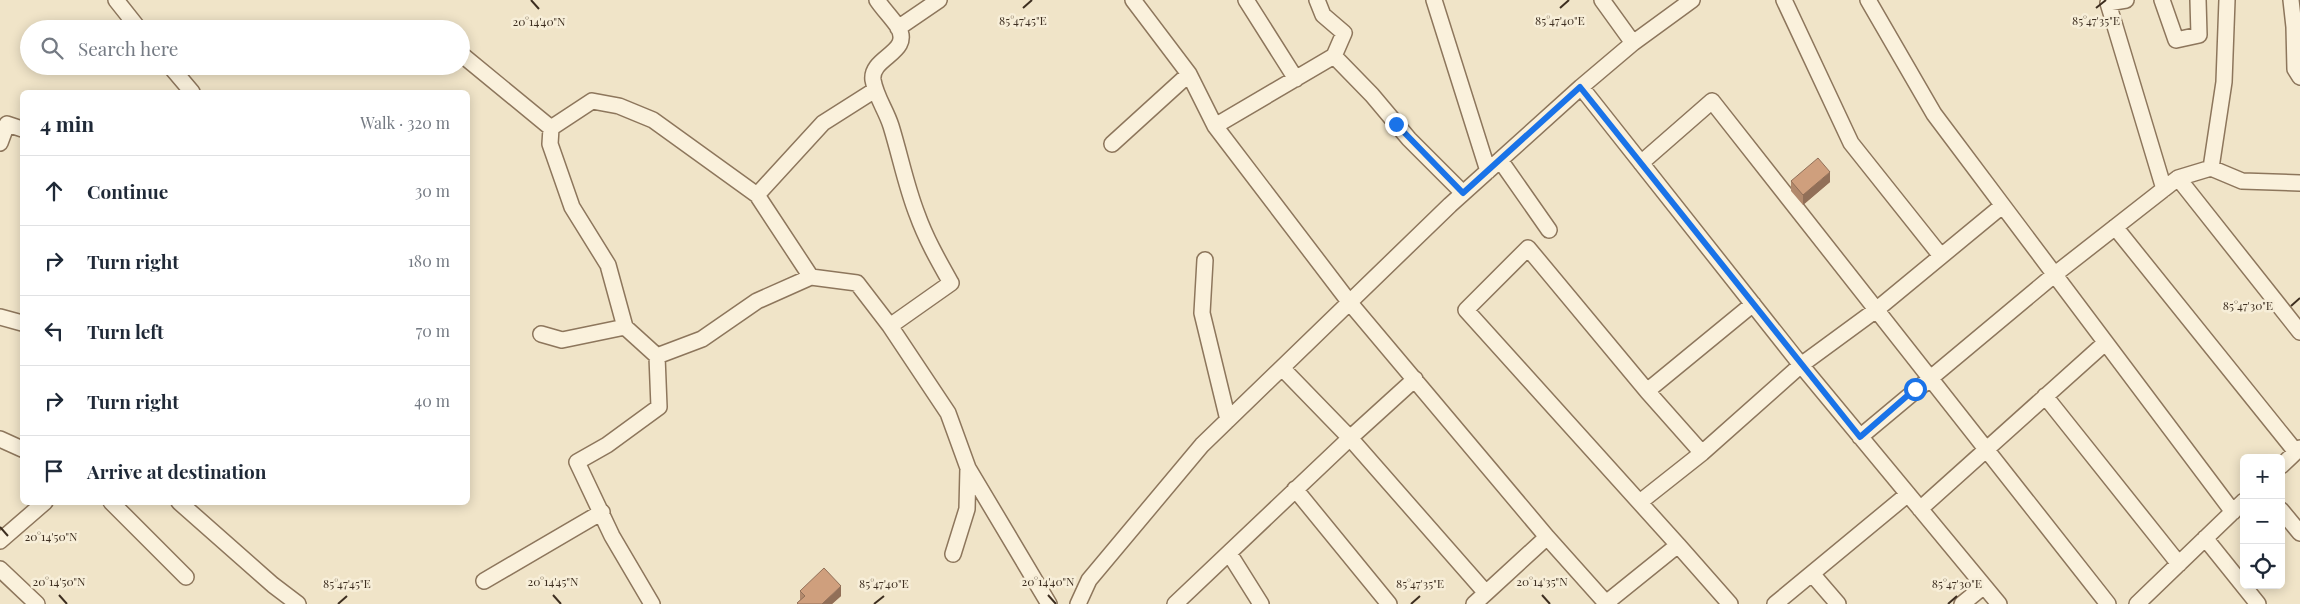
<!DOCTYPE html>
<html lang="en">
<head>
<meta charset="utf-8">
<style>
  :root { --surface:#fff; --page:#f6f6f7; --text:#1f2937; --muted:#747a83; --line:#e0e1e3 }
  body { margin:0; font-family:"Playfair Display",serif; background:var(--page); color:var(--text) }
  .controls { position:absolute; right:15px; bottom:15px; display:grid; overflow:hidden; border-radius:8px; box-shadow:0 2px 12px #0003 }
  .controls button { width:45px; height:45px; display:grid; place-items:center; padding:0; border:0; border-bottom:1px solid var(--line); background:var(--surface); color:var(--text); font:25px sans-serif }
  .stop { position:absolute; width:15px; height:15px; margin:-11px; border:4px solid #1a73e8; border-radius:50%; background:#fff }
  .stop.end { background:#1a73e8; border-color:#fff; box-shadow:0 1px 5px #0008 }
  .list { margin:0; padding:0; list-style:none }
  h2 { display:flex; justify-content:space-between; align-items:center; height:65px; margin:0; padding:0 20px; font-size:21px }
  h2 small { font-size:16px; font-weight:400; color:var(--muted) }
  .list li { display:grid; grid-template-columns:32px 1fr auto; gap:15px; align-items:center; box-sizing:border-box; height:70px; padding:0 20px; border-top:1px solid var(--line) }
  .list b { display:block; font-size:19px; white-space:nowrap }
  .list em { font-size:16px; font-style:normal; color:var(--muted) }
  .icon { flex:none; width:28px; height:28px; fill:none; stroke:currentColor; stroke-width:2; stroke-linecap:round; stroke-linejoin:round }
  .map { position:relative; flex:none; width:2300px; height:604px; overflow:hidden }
  .search { position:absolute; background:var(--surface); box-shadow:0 2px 12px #0003; left:20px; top:20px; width:450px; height:55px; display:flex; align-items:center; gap:12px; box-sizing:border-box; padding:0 18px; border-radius:28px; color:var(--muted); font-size:19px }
  .panel { position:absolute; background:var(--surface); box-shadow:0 2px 12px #0003; left:20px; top:90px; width:450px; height:415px; border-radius:8px }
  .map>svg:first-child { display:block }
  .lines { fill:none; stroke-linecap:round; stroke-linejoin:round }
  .street-casing { stroke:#8d765c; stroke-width:18 }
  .street { stroke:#faf1dc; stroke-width:15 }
  .wall { fill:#b2896c }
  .shaded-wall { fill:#916f58 }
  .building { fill:#cf9f7d; stroke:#916f58 }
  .route { stroke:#1a73e8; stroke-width:6 }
  .ticks { fill:none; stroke:#3d2e20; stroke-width:2 }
  .ticks-label { font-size:12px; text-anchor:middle; fill:#3d2e20; stroke:#f7eed8; stroke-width:5; stroke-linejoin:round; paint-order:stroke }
</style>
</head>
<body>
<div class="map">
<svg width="2300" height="604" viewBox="0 0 2300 604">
  <rect width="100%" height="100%" fill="#f0e4c8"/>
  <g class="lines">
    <g class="street-casing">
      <path id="street" d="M116,0L139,29
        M877,0C883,9 892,18 898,27C913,53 870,57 873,80C876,97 886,110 891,126C900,155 906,186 917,214C926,239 938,260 951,283L890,326L948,413L968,468L967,509L953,554
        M1133,0L1189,74L1215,126
        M1246,0L1296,79
        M1317,0L1323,15L1344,33L1334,56L1372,95L1409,139L1463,193
        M1434,0L1488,171
        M1602,0L1633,43
        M1784,0L1851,143L1941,256
        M1868,0L1934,114L2233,512
        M2126,0L2108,3L2164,189
        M2162,0L2176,40L2199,35L2198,0
        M2291,0L2294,27L2295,69L2300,77
        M898,28L939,0
        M461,54L551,128
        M1334,56L1215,126L1350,303L1547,537L1486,593
        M170,66L192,92
        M1581,87L1801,365L1999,604
        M0,143L7,124L22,129
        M1112,144L1189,74
        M1500,160L1549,230
        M1641,163L1712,101L2108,604
        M2211,168L2242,181L2300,183
        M2178,178L2211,168L2224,82L2227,0
        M757,195L811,277
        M2115,227L2296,452
        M1205,260L1202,313L1228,420
        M0,317L22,323
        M541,334L562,340L625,327
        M657,356L702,339L757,301L811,277L857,283L890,326
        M1415,379L1350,438L1486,593L1474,604
        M1647,391L1702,453L1801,365L1876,310L2002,206
        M2045,396L2179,564
        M1860,437L2054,275L2178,178L2300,332
        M0,439L22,449
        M2281,466L2300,448
        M968,468L1049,604
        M1295,489L1389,604
        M111,502L186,577
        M179,502L273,585L298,604
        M1640,502L1702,453
        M1920,509L2105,343
        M2281,510L2300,533
        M1547,537L1606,603L1678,545L1466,310L1528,248L1647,391L1753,304
        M2205,538L2258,604
        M0,541L45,502
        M1678,545L1730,604
        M1229,553L1261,604
        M0,569L37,604
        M1813,575L1838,604
        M484,581L602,512
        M652,604L612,536L577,462L607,445L659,407L657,356L625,327L608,265L572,207L550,144L551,128L592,101L619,106L653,120L757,195L823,123L875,90
        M1078,604L1089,580L1202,445L1450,205L1581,87L1633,43L1692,0
        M1175,604L1350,438L1282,368
        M1775,604L1908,494
        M1962,604L1984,586
        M2137,604L2244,501"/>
    </g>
    <use href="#street" class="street"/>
  </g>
  <path class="wall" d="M1791,181L1830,182L1803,205L1791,191Z
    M800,591L841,596L832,604H797V603L800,600Z"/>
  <path class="shaded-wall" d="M1830,172V182L1803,205V195Z
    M841,586V596L832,604H822Z"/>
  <path class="building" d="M1818,158L1830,172L1803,195L1791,181Z
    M824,568L841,586L822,604H798L797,603L805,596L800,591Z"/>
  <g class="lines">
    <path class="route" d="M1396,124L1463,193L1580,87L1860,437L1915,389"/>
  </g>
  <path class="ticks" d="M531,0L539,9M1023,8L1032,0M1560,8L1569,0M2096,8L2106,0M2291,306L2300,298M0,527L8,536M59,595L67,604M553,595L561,604M1048,595L1056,604M1542,595L1550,604M338,604L347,596M874,604L884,596M1411,604L1420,596M1948,604L1957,596"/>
  <g class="ticks-label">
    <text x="1023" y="25">85°47'45"E</text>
    <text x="1560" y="25">85°47'40"E</text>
    <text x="2096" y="25">85°47'35"E</text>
    <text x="539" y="26">20°14'40"N</text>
    <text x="2248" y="310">85°47'30"E</text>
    <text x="51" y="541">20°14'50"N</text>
    <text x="59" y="586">20°14'50"N</text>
    <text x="553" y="586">20°14'45"N</text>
    <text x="1048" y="586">20°14'40"N</text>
    <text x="1542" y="586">20°14'35"N</text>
    <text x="347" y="588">85°47'45"E</text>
    <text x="884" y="588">85°47'40"E</text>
    <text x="1420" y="588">85°47'35"E</text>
    <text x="1957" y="588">85°47'30"E</text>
  </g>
</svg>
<div class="controls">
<button>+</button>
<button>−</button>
<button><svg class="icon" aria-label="locate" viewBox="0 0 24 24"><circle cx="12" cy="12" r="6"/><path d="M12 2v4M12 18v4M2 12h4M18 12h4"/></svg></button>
</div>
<div class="stop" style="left:1915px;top:389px"></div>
<div class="stop end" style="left:1396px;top:124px"></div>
<div class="search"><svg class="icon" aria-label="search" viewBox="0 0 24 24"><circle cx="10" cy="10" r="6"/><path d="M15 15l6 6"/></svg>Search here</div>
<section class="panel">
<h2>4 min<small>Walk · 320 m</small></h2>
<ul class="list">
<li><svg class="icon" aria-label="ahead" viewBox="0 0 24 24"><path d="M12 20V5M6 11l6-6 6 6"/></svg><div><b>Continue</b></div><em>30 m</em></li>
<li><svg class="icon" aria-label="right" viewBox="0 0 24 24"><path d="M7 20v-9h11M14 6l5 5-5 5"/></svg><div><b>Turn right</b></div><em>180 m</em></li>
<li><svg class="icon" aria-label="left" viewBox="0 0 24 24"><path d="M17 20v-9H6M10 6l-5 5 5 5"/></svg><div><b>Turn left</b></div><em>70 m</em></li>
<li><svg class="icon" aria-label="right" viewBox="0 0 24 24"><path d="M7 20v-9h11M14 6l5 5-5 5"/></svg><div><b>Turn right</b></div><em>40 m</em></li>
<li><svg class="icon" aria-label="arrive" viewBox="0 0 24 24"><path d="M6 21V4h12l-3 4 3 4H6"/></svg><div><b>Arrive at destination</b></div></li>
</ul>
</section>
</div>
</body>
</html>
